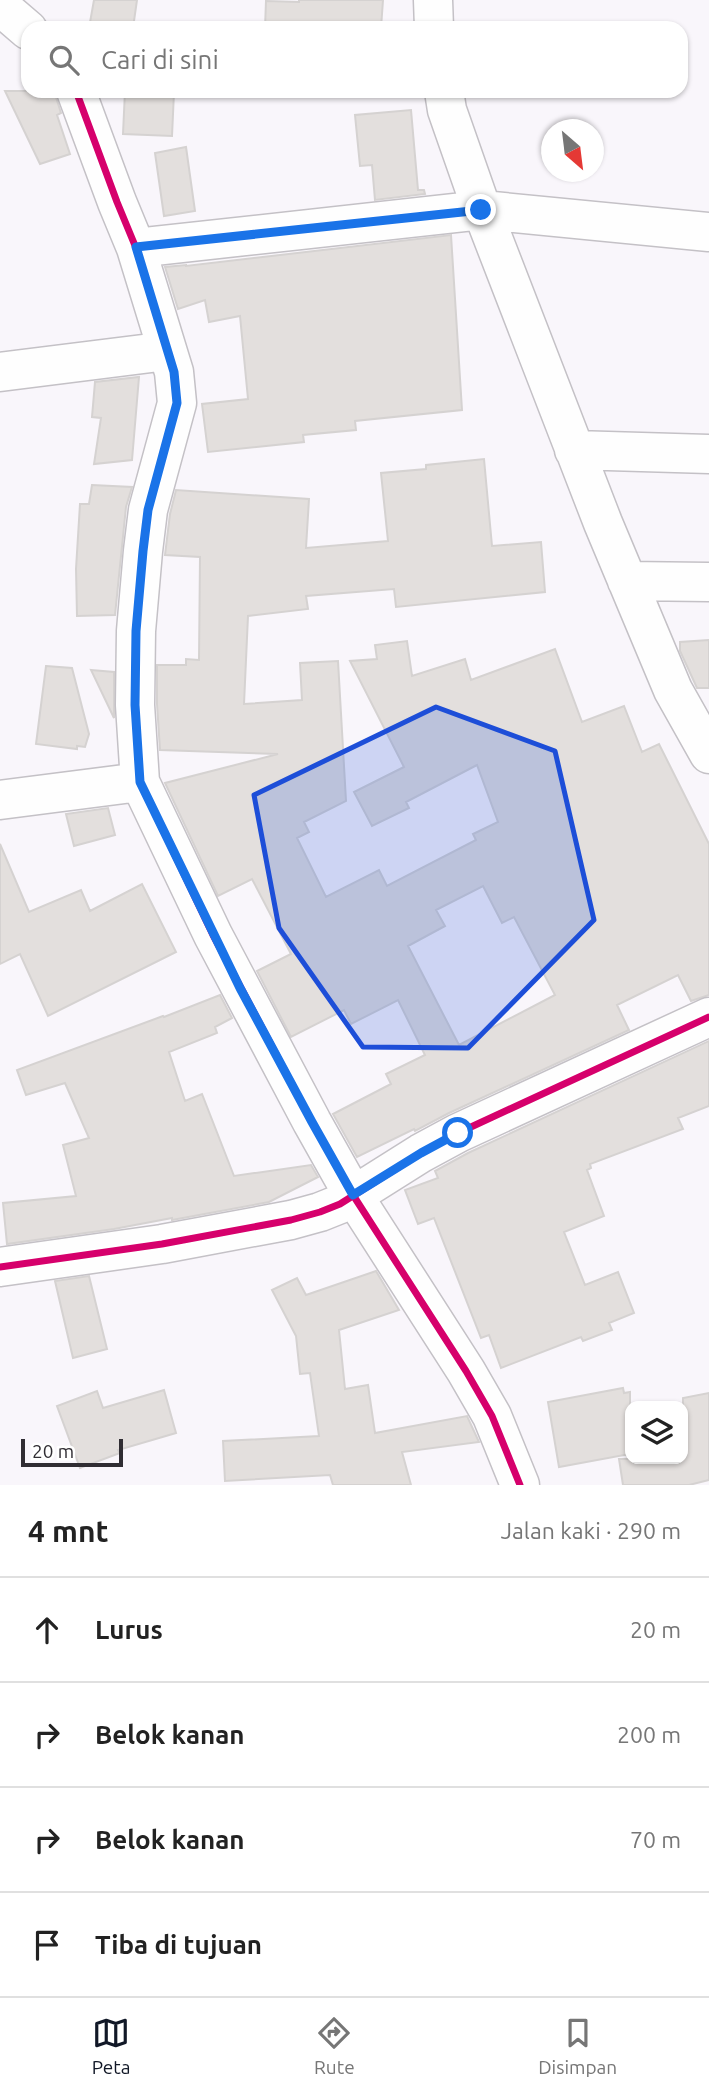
<!DOCTYPE html>
<html lang="id">
<head>
<meta charset="utf-8">
<style>
  :root { --surface:#fff; --page:#f6f6f6; --text:#222; --muted:#767676; --line:#e0e0e0; --accent:#111827 }
  body { margin:0; font-family:Ubuntu,sans-serif; background:var(--page); color:var(--text) }
  .controls { position:absolute; right:21px; bottom:21px; display:grid; overflow:hidden; border-radius:14px; box-shadow:0 2px 5px #0004 }
  .controls button { width:63px; height:63px; display:grid; place-items:center; padding:0; border:0; border-bottom:2px solid var(--line); background:var(--surface); color:var(--text); font:35px sans-serif }
  .compass { position:absolute; left:541px; top:119px; width:63px; height:63px; border-radius:50%; background:var(--surface); box-shadow:0 2px 5px #0004; rotate:152deg }
  .scale { position:absolute; left:21px; bottom:18px; width:102px; box-sizing:border-box; padding-left:7px; border:4px solid #302d33; border-top:0; font-size:19px; line-height:24px; white-space:nowrap; color:#302d33; -webkit-text-stroke:5px #fff; paint-order:stroke }
  .stop { position:absolute; width:21px; height:21px; margin:-16px; border:5px solid #1a73e8; border-radius:50%; background:#fff }
  .stop.end { background:#1a73e8; border-color:#fff; box-shadow:0 2px 7px #0008 }
  .list { margin:0; padding:0; list-style:none }
  h2 { display:flex; justify-content:space-between; align-items:center; height:91px; margin:0; padding:0 28px; font-size:30px }
  h2 small { font-size:23px; font-weight:400; color:var(--muted) }
  .list li { display:grid; grid-template-columns:46px 1fr auto; gap:21px; align-items:center; box-sizing:border-box; height:105px; padding:0 28px; border-top:2px solid var(--line) }
  .list b { display:block; font-size:26px; white-space:nowrap }
  .list em { font-size:23px; font-style:normal; color:var(--muted) }
  .icon { flex:none; width:38px; height:38px; fill:none; stroke:currentColor; stroke-width:2; stroke-linecap:round; stroke-linejoin:round }
  .map { position:relative; flex:none; width:709px; height:1485px; overflow:hidden }
  .search { position:absolute; background:var(--surface); box-shadow:0 2px 5px #0004; left:21px; right:21px; top:21px; height:77px; display:flex; align-items:center; gap:18px; box-sizing:border-box; padding:0 24px; border-radius:21px; color:var(--muted); font-size:26px }
  .sheet { height:511px; background:var(--surface) }
  nav { display:flex; justify-content:space-around; align-items:center; box-sizing:border-box; height:98px; border-top:2px solid var(--line); background:var(--surface); font-size:19px; color:var(--muted) }
  nav a { display:grid; justify-items:center; gap:4px }
  nav .on { color:var(--accent) }
  .map>svg:first-child { display:block }
  .building { fill:#e3dfdd; stroke:#d5d2d1; stroke-width:2; fill-rule:evenodd }
  .lines { fill:none; stroke-linecap:round; stroke-linejoin:round }
  .street-casing { stroke:#c4c1c6; stroke-width:41 }
  .street { stroke:#fefefe; stroke-width:38 }
  .cycleway-casing { stroke:#fff; stroke-width:11 }
  .cycleway { stroke:#d6006c; stroke-width:7 }
  .route { stroke:#1a73e8; stroke-width:9 }
  .marked { fill:#1d4ed8; fill-opacity:0.2; stroke:#1d4ed8; stroke-width:5; stroke-linejoin:round }
</style>
</head>
<body>
<div class="map">
<svg width="709" height="1485" viewBox="0 0 709 1485">
  <rect width="100%" height="100%" fill="#f9f6fb"/>
  <path class="building" d="M94,0H137L133,28H89Z
    M299,0H383L381,28H265L266,1L299,2Z
    M5,91H54L61,113L57,115L70,154L40,164Z
    M125,91L174,92L172,136L123,134Z
    M411,110L418,190H424L425,194L375,200L372,165L360,166L355,115Z
    M186,147L195,211L164,216L155,153Z
    M451,235L462,410L355,421L356,430L303,435L304,442L208,452L202,404L248,399L240,316L209,322L205,300L178,309L165,267L186,265V266Z
    M139,377L132,460L94,464L101,418L92,417L95,382Z
    M484,459L492,546L541,542L545,592L396,607L394,589L306,596L308,609L248,616L244,704L302,700L300,663L338,661L346,801L304,822L309,832L297,838L326,897L379,870L387,886L476,840L473,834L498,822L477,765L406,802L409,808L372,826L354,792L404,767L350,661L377,659L375,645L407,641L412,676L465,659L471,680L555,649L582,722L624,706L642,752L659,744L709,844V995L691,1001L678,975L617,1005L629,1030L449,1113L415,1131L414,1129L357,1157L333,1114L391,1084L386,1074L425,1055L398,1000L351,1024L344,1010L291,1037L257,971L291,954L252,879L218,896L165,783L278,754L160,750L157,704V665H186V659L199,660L200,557L165,555L170,514L176,490L309,499L306,548L388,541L381,473L426,469V465ZM483,886L502,923L514,917L555,995L459,1045L408,946L445,926L436,910Z
    M92,485L132,487L126,507L115,615L77,616L76,569L80,504H89Z
    M709,640V688H697L680,651V642Z
    M46,666L72,668L89,734L85,747L77,746V749L36,744Z
    M91,670L114,672V718Z
    M108,808L115,835L74,846L66,814Z
    M0,844L29,912L81,890L90,911L142,884L176,952L48,1016L20,954L0,964Z
    M220,995L232,1018L215,1027L217,1033L169,1052L185,1101L202,1094L234,1176L311,1165L318,1177L269,1202L172,1220V1218L114,1229L7,1244L3,1203L76,1196L63,1145L89,1138L65,1083L26,1095L17,1070L163,1016L164,1017Z
    M709,1041V1106L678,1118L683,1129L590,1164L591,1168L587,1170L604,1216L564,1232L585,1285L618,1272L634,1313L609,1323L612,1330L583,1341L581,1337L501,1368L489,1335L481,1338L434,1218L418,1224L405,1190L438,1178L435,1171L468,1153Z
    M376,1271L399,1310L339,1330L345,1389L368,1385L375,1433L467,1416L479,1442L402,1452L411,1485H333L330,1475L225,1481L223,1441L319,1436L310,1373L300,1374L296,1336L272,1290L297,1278L306,1295Z
    M89,1276L107,1349L73,1358L55,1281Z
    M623,1388L624,1393L630,1392V1454L559,1467L548,1402Z
    M164,1390L176,1433L118,1450L120,1453L80,1468L57,1406L97,1391L103,1408Z
    M709,1393V1480L689,1485H623L619,1459H683V1398Z"/>
  <g class="lines">
    <g class="street-casing">
      <path id="street" d="M433,0L434,28
        M0,6L28,30
        M76,91L117,202L136,248L174,372L177,403L148,510L143,551L136,631L135,705L140,782L213,935L312,1122L353,1195L466,1371L492,1416L520,1485
        M444,91L447,110L482,210L603,523L673,690L709,754
        M136,248L482,210L709,232
        M0,372L167,351
        M574,450L709,454
        M627,581L709,582
        M0,800L140,782
        M0,1267L162,1244L291,1220L320,1212L340,1204L421,1153L458,1133L709,1017"/>
    </g>
    <use href="#street" class="street"/>
    <g class="cycleway-casing">
      <path id="cycleway" d="M76,91L117,202L136,248L174,372L177,403L148,510L143,551L136,631L135,705L140,782L213,935L312,1122L353,1195L466,1371L492,1416L520,1485
        M0,1267L162,1244L291,1220L320,1212L340,1204L421,1153L458,1133L709,1017"/>
    </g>
    <use href="#cycleway" class="cycleway"/>
  </g>
  <g class="lines">
    <path class="route" d="M458,1133L421,1153L353,1195L312,1122L240,988L140,782L135,705L136,631L143,551L148,510L177,403L174,372L136,247L481,210"/>
  </g>
  <path class="marked" d="M436,707L555,751L594,920L468,1048L363,1047L279,928L254,795Z"/>
</svg>
<div class="controls">
<button><svg class="icon" aria-label="layers" viewBox="0 0 24 24"><path d="M12 4l9 5-9 5-9-5zM3 14l9 5 9-5"/></svg></button>
</div>
<svg class="compass" viewBox="-18 -18 36 36"><path d="M0-13l5 13h-10z" fill="#e53935"/><path d="M0 13l5-13h-10z" fill="#767676"/></svg>
<div class="scale">20 m</div>
<div class="stop" style="left:458px;top:1133px"></div>
<div class="stop end" style="left:481px;top:210px"></div>
<div class="search"><svg class="icon" aria-label="search" viewBox="0 0 24 24"><circle cx="10" cy="10" r="6"/><path d="M15 15l6 6"/></svg>Cari di sini</div>
</div>
<section class="sheet">
<h2>4 mnt<small>Jalan kaki · 290 m</small></h2>
<ul class="list">
<li><svg class="icon" aria-label="ahead" viewBox="0 0 24 24"><path d="M12 20V5M6 11l6-6 6 6"/></svg><div><b>Lurus</b></div><em>20 m</em></li>
<li><svg class="icon" aria-label="right" viewBox="0 0 24 24"><path d="M7 20v-9h11M14 6l5 5-5 5"/></svg><div><b>Belok kanan</b></div><em>200 m</em></li>
<li><svg class="icon" aria-label="right" viewBox="0 0 24 24"><path d="M7 20v-9h11M14 6l5 5-5 5"/></svg><div><b>Belok kanan</b></div><em>70 m</em></li>
<li><svg class="icon" aria-label="arrive" viewBox="0 0 24 24"><path d="M6 21V4h12l-3 4 3 4H6"/></svg><div><b>Tiba di tujuan</b></div></li>
</ul>
</section>
<nav>
<a class="on"><svg class="icon" aria-label="map" viewBox="0 0 24 24"><path d="M3 6l6-2 6 2 6-2v14l-6 2-6-2-6 2zM9 4v14M15 6v14"/></svg>Peta</a>
<a><svg class="icon" aria-label="directions" viewBox="0 0 24 24"><path d="M12 3l9 9-9 9-9-9zM9 14v-3h6M13 9l2 2-2 2"/></svg>Rute</a>
<a><svg class="icon" aria-label="saved" viewBox="0 0 24 24"><path d="M7 4h10v16l-5-4-5 4z"/></svg>Disimpan</a>
</nav>
</body>
</html>
